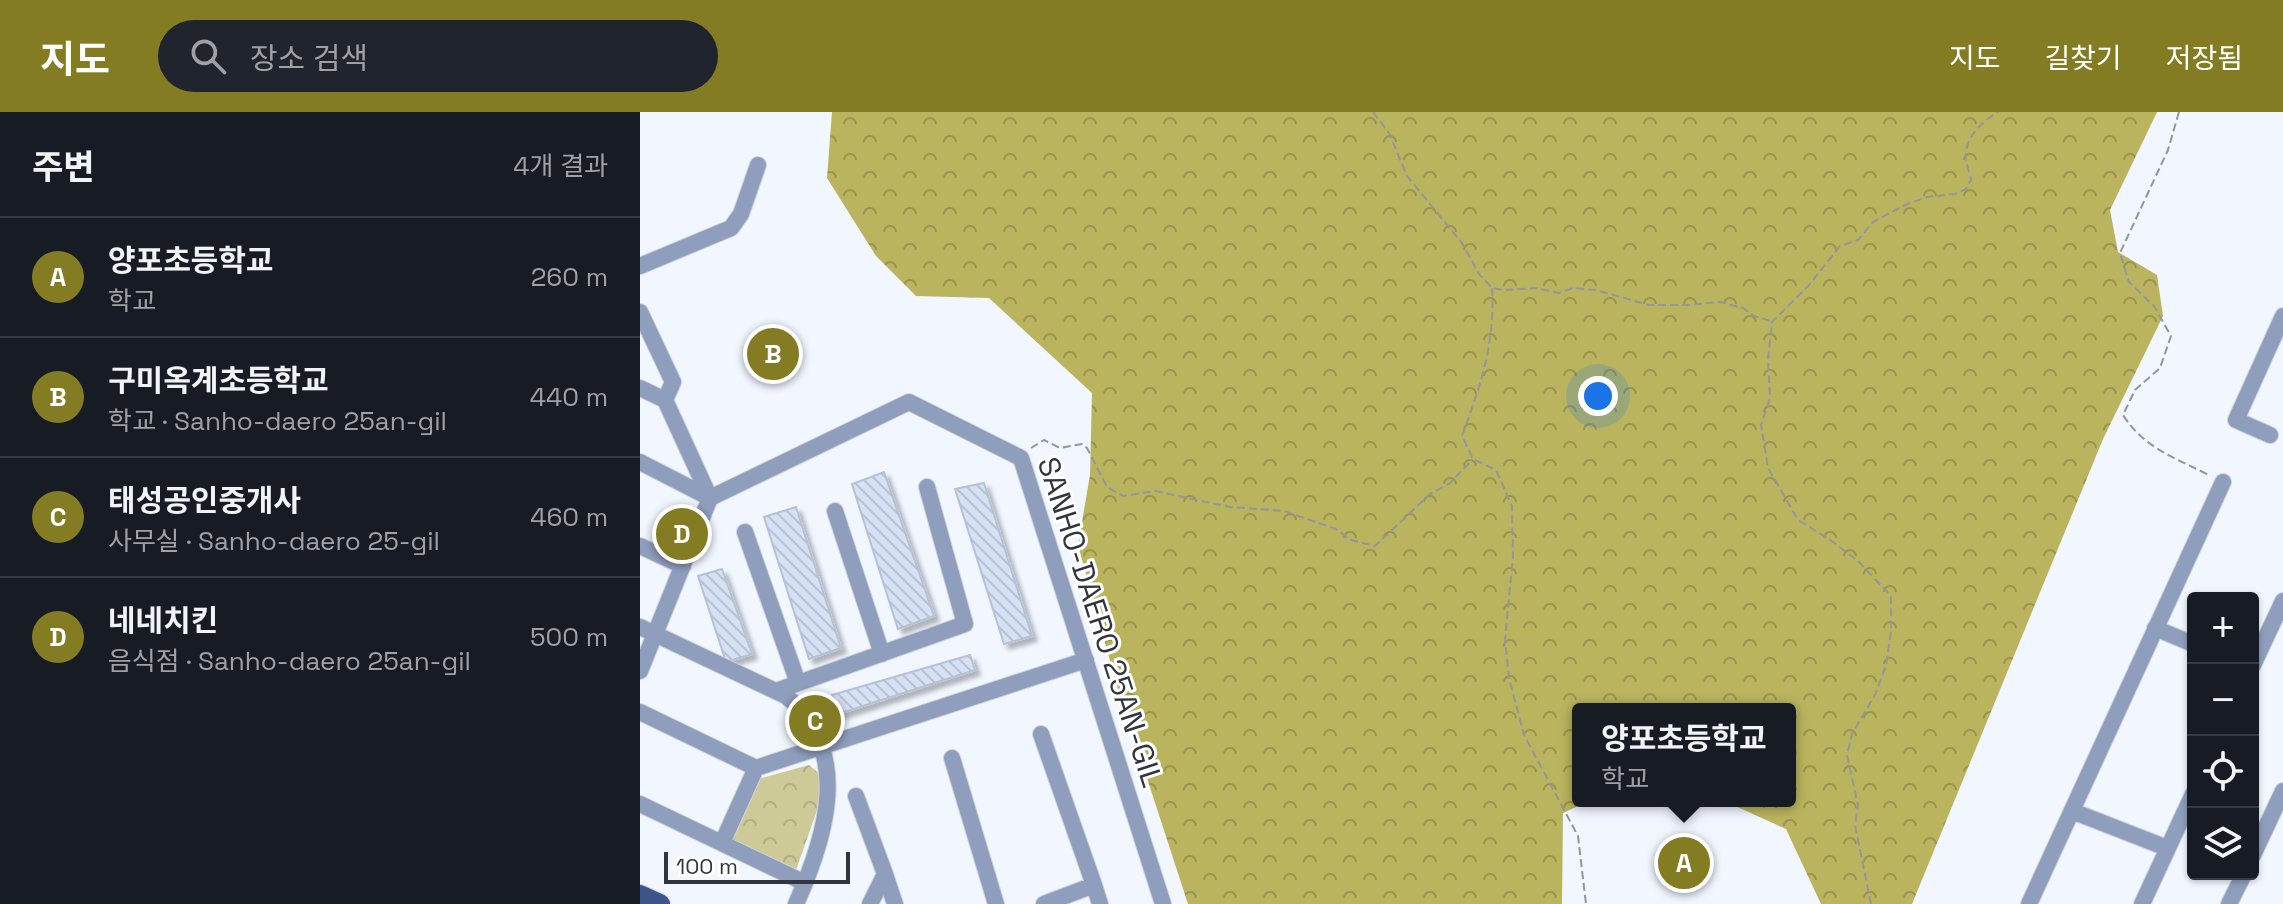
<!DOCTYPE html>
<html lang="ko">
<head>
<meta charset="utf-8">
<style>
  :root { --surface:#171b24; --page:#20242c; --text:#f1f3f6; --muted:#9ea1a6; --line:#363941; --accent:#837c23 }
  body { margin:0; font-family:"Space Grotesk","Noto Sans KR",sans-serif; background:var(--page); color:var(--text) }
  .controls { position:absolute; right:24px; bottom:24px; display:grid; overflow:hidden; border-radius:8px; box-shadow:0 2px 6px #0004 }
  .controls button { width:72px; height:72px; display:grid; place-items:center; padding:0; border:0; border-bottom:2px solid var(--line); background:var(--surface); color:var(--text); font:40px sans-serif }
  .scale { position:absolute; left:24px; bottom:20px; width:186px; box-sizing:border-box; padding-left:8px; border:4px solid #31353d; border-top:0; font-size:22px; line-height:28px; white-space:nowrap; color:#31353d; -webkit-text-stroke:6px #fff; paint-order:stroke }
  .you { position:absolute; left:958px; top:284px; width:28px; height:28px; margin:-20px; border:6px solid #fff; border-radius:50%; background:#1a73e8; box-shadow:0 0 0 12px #1a73e833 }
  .badge { display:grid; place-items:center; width:52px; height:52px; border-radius:50%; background:var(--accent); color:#fff; font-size:26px; font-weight:700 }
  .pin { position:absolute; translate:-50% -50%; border:4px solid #fff; box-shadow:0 2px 8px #0006 }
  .popup { position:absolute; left:932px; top:591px; width:224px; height:104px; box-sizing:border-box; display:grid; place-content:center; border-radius:8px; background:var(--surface); filter:drop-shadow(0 2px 6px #0005); font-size:26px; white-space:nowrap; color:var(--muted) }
  .popup b { font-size:30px; color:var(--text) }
  .popup::after { content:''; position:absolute; left:50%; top:100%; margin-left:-16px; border:16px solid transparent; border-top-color:var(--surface) }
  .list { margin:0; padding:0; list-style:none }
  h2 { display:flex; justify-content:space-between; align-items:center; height:104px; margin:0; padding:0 32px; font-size:34px }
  h2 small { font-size:26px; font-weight:400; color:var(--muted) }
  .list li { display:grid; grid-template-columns:52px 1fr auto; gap:24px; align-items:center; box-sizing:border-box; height:120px; padding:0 32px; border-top:2px solid var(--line) }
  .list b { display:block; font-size:30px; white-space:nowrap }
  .list p { margin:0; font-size:26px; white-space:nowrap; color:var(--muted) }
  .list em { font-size:26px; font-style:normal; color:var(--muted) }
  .icon { flex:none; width:44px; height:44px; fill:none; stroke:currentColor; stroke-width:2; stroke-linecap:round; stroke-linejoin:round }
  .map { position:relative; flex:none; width:1643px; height:792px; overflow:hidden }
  header { display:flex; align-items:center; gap:48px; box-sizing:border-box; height:112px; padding:0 40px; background:var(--accent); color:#fff }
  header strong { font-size:38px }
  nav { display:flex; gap:44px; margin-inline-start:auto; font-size:28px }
  .search { width:560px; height:72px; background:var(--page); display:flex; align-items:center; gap:20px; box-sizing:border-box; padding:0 28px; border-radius:44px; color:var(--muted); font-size:30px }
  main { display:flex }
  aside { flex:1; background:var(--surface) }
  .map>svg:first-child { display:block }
  .forest { fill:url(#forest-crowns) }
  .park { fill:url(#park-crowns) }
  .building { fill:url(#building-back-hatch); stroke:#b7c1d5; stroke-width:2; filter:url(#shadow) }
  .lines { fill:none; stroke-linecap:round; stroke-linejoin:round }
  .minor-casing { stroke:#cfd3dc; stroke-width:18 }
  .major-casing { stroke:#cfd3dc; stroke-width:22 }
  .path { stroke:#92969e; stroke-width:2; stroke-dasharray:8 4; stroke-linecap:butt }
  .minor { stroke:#8f9ebd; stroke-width:16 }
  .major { stroke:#3c548a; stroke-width:20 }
  .labels { text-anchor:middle; stroke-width:6; stroke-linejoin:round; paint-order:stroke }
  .street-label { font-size:30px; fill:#31353d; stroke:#fff }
</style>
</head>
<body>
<header>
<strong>지도</strong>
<div class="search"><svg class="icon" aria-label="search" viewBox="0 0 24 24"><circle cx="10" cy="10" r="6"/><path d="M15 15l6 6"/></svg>장소 검색</div>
<nav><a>지도</a><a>길찾기</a><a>저장됨</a></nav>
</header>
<main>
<aside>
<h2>주변<small>4개 결과</small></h2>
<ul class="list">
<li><span class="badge">A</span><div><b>양포초등학교</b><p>학교</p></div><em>260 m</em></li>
<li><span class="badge">B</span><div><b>구미옥계초등학교</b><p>학교 · Sanho-daero 25an-gil</p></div><em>440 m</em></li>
<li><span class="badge">C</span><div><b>태성공인중개사</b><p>사무실 · Sanho-daero 25-gil</p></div><em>460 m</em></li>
<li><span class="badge">D</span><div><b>네네치킨</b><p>음식점 · Sanho-daero 25an-gil</p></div><em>500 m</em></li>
</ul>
</aside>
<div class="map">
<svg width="1643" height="792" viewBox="0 0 1643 792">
  <defs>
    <pattern id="forest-crowns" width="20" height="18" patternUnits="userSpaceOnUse" patternTransform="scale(2)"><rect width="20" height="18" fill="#bbb45e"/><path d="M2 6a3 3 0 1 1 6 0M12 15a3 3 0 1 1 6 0" fill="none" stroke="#99934f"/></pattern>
    <pattern id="park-crowns" width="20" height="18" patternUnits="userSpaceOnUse" patternTransform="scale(2)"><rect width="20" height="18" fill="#cdca97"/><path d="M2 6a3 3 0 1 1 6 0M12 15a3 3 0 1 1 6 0" fill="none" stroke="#b0ae83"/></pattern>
    <pattern id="building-back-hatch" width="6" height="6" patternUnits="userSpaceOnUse" patternTransform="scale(2)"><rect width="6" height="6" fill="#d7e1f5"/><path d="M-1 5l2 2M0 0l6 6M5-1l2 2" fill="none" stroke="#b9c2d3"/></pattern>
    <filter id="shadow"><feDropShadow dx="5" dy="5" stdDeviation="2" flood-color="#0004"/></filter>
  </defs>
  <rect width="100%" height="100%" fill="#f2f6ff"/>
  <path class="forest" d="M192,0H1517L1470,98L1478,140L1517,163L1523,204L1463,327L1272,792H1181L1146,717L1084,689H1150V597H938V689H949L923,701L922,792H548L477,574L438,433L450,363L452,281L349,186L276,184L236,144L187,66Z"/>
  <path class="park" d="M169,653L183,665L181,687L156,758L91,727L118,667Z"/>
  <path class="building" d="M244,360L294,504L258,517L212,372Z
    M344,371L392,524L364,532L315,377Z
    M156,395L201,536L169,547L124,405Z
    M82,457L112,542L86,550L58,464Z
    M330,543L335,558L198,602L192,583Z"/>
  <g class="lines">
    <g class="minor-casing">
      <path id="minor" d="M0,154L91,116L101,102L118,53
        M0,200L33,270L25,288
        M0,276L25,288L70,386
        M1630,323L1596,308L1643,204
        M0,350L70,386
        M195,399L242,542
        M105,420L158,571
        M0,434L43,454
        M0,515L146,584C213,639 186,725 156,792
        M1515,516L1553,532
        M1613,553L1643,489
        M0,559L70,386L269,290L381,346L523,792
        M136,579L325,512L287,375
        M0,600L116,656L446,548
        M401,622L454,773L404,792
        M312,646L356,792
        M216,684L245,762L230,792
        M0,692L165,771
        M1432,699L1527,736
        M82,731L116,656
        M1613,743L1643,679
        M245,762L255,792
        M454,773L460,792
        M1389,792L1583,370
        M1502,792L1553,682
        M1589,792L1604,762"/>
    </g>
    <g class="major-casing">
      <path id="major" d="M0,783L20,792"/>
    </g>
    <path class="path" d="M733,0L749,21L767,64L822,131L839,162L852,176L864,178L896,176L919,181L933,176L956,178L1009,193H1049L1080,190L1103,196L1114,204L1131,209
      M1539,0L1528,38L1480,141L1489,170L1514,194L1531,224L1520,256L1495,278L1483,303C1504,336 1535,346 1569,363
      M852,176C855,232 841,272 822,324L833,347L856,358L872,394L873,444L865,528L869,566L884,623L938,724L946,792
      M391,336L404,328L420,336L442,332L447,336L467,375L483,384L515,379L590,395L644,399L696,417L711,428L735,434L790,382L809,372L832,348
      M1231,792L1215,713L1218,693L1207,643L1212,622L1236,581L1246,553L1251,520V484L1218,449L1189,427L1158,408L1128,356L1121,313L1130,286L1128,247L1132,210L1170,172L1200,134L1218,128L1233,110L1265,93L1287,85L1315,82L1326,77L1331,68C1330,61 1327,55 1326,49C1323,27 1341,10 1358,0"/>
    <use href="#minor" class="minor"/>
    <use href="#major" class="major"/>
  </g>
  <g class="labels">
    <g class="street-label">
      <text transform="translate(460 510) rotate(72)" y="10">SANHO-DAERO 25AN-GIL</text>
    </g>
  </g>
</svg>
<div class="controls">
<button>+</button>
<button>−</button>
<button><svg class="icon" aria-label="locate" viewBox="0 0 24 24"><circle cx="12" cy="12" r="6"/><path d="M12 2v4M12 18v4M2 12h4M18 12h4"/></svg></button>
<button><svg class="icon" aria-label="layers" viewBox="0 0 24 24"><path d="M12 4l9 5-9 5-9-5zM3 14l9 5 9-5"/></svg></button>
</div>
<div class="scale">100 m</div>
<div class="you"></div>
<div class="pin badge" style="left:1044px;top:751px">A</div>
<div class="popup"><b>양포초등학교</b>학교</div>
<div class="pin badge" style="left:133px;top:242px">B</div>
<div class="pin badge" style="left:175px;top:609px">C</div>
<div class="pin badge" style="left:42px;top:422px">D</div>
</div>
</main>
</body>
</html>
